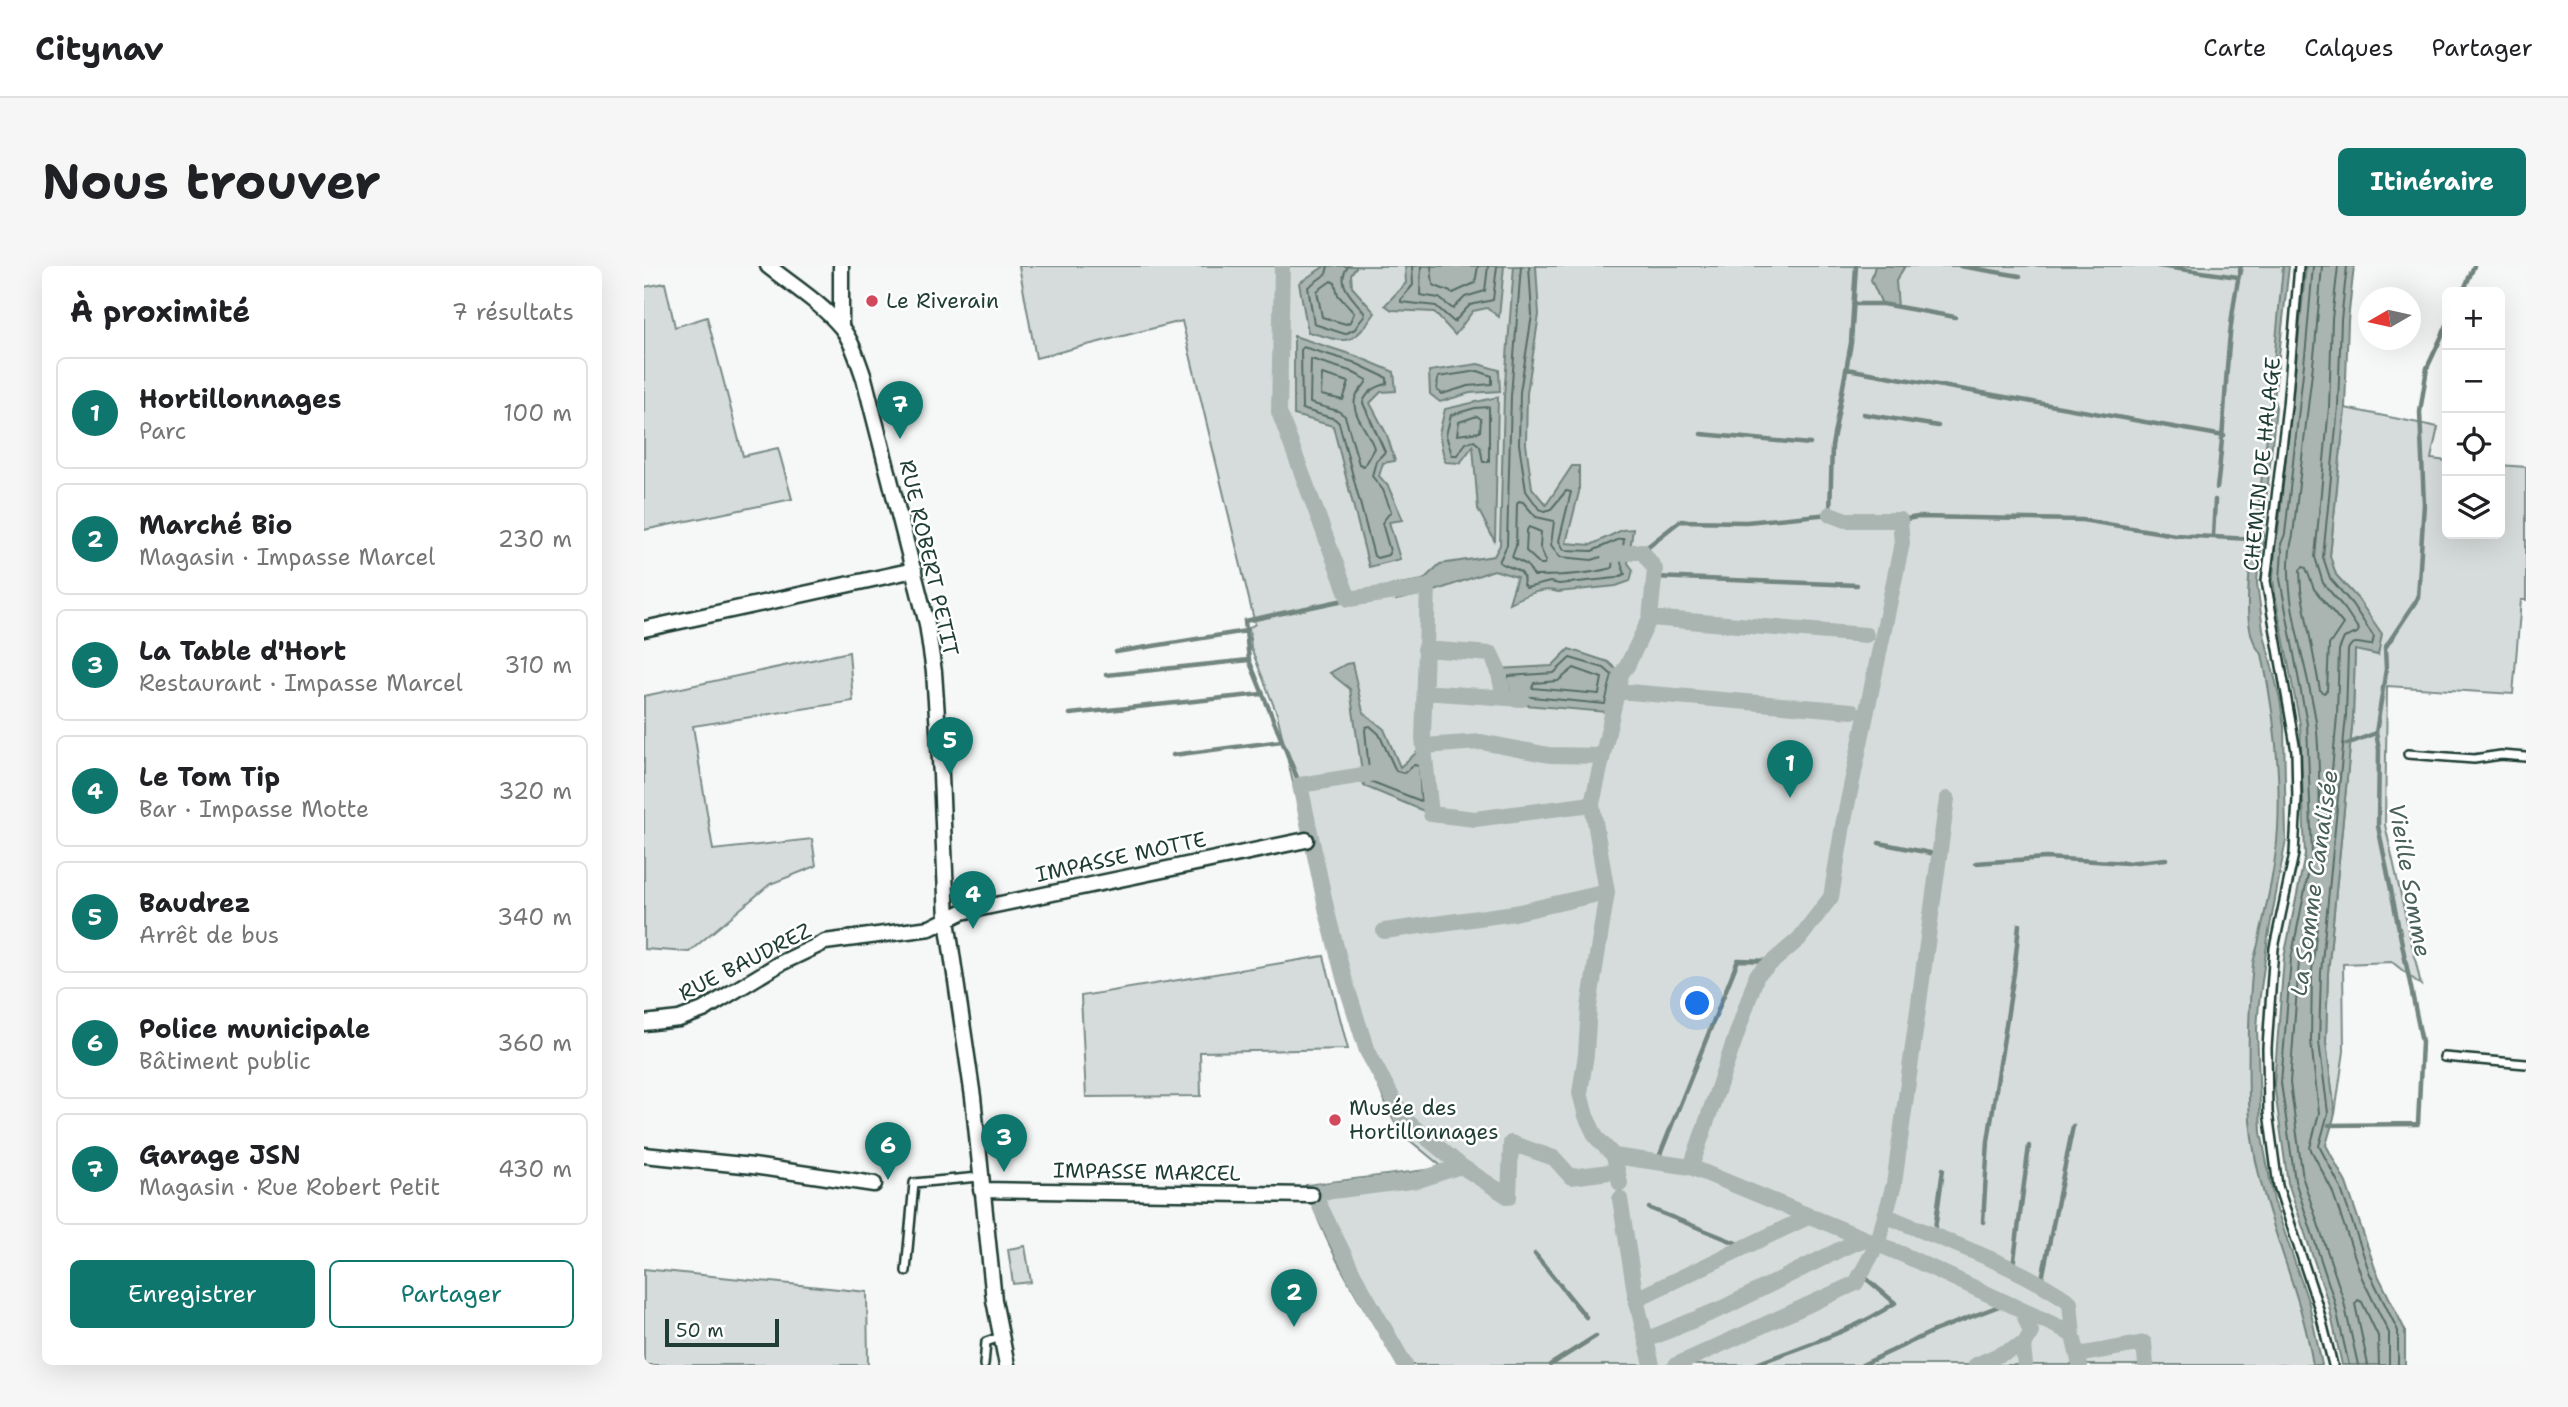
<!DOCTYPE html>
<html lang="fr">
<head>
<meta charset="utf-8">
<style>
  :root { --surface:#fff; --page:#f6f6f6; --text:#202124; --muted:#757577; --line:#e0e0e0; --accent:#0f766e }
  body { margin:0; font-family:"Shantell Sans",sans-serif; background:var(--page); color:var(--text) }
  .controls { position:absolute; right:21px; top:21px; display:grid; overflow:hidden; border-radius:10px; box-shadow:0 7px 28px #0002 }
  .controls button { width:63px; height:63px; display:grid; place-items:center; padding:0; border:0; border-bottom:2px solid var(--line); background:var(--surface); color:var(--text); font:35px sans-serif }
  .compass { position:absolute; left:1714px; top:21px; width:63px; height:63px; border-radius:50%; background:var(--surface); box-shadow:0 7px 28px #0002; rotate:261deg }
  .scale { position:absolute; left:21px; bottom:18px; width:114px; box-sizing:border-box; padding-left:7px; border:4px solid #1f3d34; border-top:0; font-size:19px; line-height:24px; white-space:nowrap; color:#1f3d34; -webkit-text-stroke:5px #fff; paint-order:stroke }
  .you { position:absolute; left:1054px; top:738px; width:24px; height:24px; margin:-18px; border:5px solid #fff; border-radius:50%; background:#1a73e8; box-shadow:0 0 0 10px #1a73e833 }
  .badge { display:grid; place-items:center; width:46px; height:46px; border-radius:50%; background:var(--accent); color:#fff; font-size:23px; font-weight:700 }
  .pin { position:absolute; translate:-50% -58px; filter:drop-shadow(0 2px 4px #0008) }
  .pin::after { content:''; position:absolute; top:37px; width:24px; height:21px; background:inherit; clip-path:polygon(0 0,100% 0,50% 100%) }
  .list { margin:0; padding:0; list-style:none }
  h2 { display:flex; justify-content:space-between; align-items:center; height:91px; margin:0; padding:0 28px; font-size:30px }
  h2 small { font-size:23px; font-weight:400; color:var(--muted) }
  .list li { display:grid; grid-template-columns:46px 1fr auto; gap:21px; align-items:center; box-sizing:border-box; height:112px; margin:0 14px 14px; padding:0 14px; border:2px solid var(--line); border-radius:10px }
  .list b { display:block; font-size:26px; white-space:nowrap }
  .list p { margin:0; font-size:23px; white-space:nowrap; color:var(--muted) }
  .list em { font-size:23px; font-style:normal; color:var(--muted) }
  .actions { display:flex; gap:14px; padding:21px 28px }
  .actions a { flex:1; padding:16px 0; border:2px solid var(--accent); border-radius:10px; text-align:center; font-size:24px; color:var(--accent) }
  .actions .main { background:var(--accent); color:#fff }
  .icon { flex:none; width:38px; height:38px; fill:none; stroke:currentColor; stroke-width:2; stroke-linecap:round; stroke-linejoin:round }
  .map { position:relative; flex:none; width:1882px; height:1099px; overflow:hidden; border-radius:10px }
  header { display:flex; align-items:center; gap:42px; box-sizing:border-box; height:98px; padding:0 35px; background:var(--surface); border-bottom:2px solid var(--line) }
  header strong { font-size:33px }
  nav { display:flex; gap:38px; margin-inline-start:auto; font-size:24px }
  .intro { display:flex; align-items:center; justify-content:space-between; box-sizing:border-box; height:168px; padding:0 42px }
  h1 { margin:0; font-size:49px }
  .button { padding:18px 32px; border-radius:10px; background:var(--accent); color:#fff; font-size:24px; font-weight:700 }
  main { display:flex; gap:42px; padding:0 42px }
  aside { flex:1; background:var(--surface); border-radius:10px; box-shadow:0 7px 28px #0002 }
  .map>svg:first-child { display:block }
  .green { fill:#d6dcdb; stroke:#7a8c88; stroke-width:2 }
  .water { fill:#aab5b1; stroke:#72857f; stroke-width:2 }
  .lines { fill:none; stroke-linecap:round; stroke-linejoin:round }
  .shore { stroke:#576d66; stroke-width:2 }
  .stream { stroke:#72857f; stroke-width:4.5 }
  .canal { stroke:#aab5b1; stroke-width:16 }
  .service-casing { stroke:#1f3d34; stroke-width:12 }
  .minor-casing { stroke:#1f3d34; stroke-width:19 }
  .service { stroke:#fff; stroke-width:7 }
  .minor { stroke:#fff; stroke-width:14 }
  .poi-dot { fill:#d1495b; stroke:#fff; stroke-width:2.5 }
  .labels { text-anchor:middle; stroke-width:5; stroke-linejoin:round; paint-order:stroke }
  .poi-label { font-size:21px; fill:#1f3d34; stroke:#fff; text-anchor:start }
  .street-label { font-size:21px; fill:#1f3d34; stroke:#fff }
  .water-label { font-size:23px; font-style:italic; fill:#49615a; stroke:#fff }
</style>
</head>
<body>
<header>
<strong>Citynav</strong>
<nav><a>Carte</a><a>Calques</a><a>Partager</a></nav>
</header>
<div class="intro"><h1>Nous trouver</h1><a class="button">Itinéraire</a></div>
<main>
<aside>
<h2>À proximité<small>7 résultats</small></h2>
<ul class="list">
<li><span class="badge">1</span><div><b>Hortillonnages</b><p>Parc</p></div><em>100 m</em></li>
<li><span class="badge">2</span><div><b>Marché Bio</b><p>Magasin · Impasse Marcel</p></div><em>230 m</em></li>
<li><span class="badge">3</span><div><b>La Table d'Hort</b><p>Restaurant · Impasse Marcel</p></div><em>310 m</em></li>
<li><span class="badge">4</span><div><b>Le Tom Tip</b><p>Bar · Impasse Motte</p></div><em>320 m</em></li>
<li><span class="badge">5</span><div><b>Baudrez</b><p>Arrêt de bus</p></div><em>340 m</em></li>
<li><span class="badge">6</span><div><b>Police municipale</b><p>Bâtiment public</p></div><em>360 m</em></li>
<li><span class="badge">7</span><div><b>Garage JSN</b><p>Magasin · Rue Robert Petit</p></div><em>430 m</em></li>
</ul>
<div class="actions"><a class="main">Enregistrer</a><a>Partager</a></div>
</aside>
<div class="map">
<svg width="1882" height="1099" viewBox="0 0 1882 1099">
  <rect width="100%" height="100%" fill="#f6f7f7"/>
  <filter id="ink" filterUnits="userSpaceOnUse"><feTurbulence type="fractalNoise" baseFrequency=".0143" numOctaves="2"/><feDisplacementMap in="SourceGraphic" scale="14" xChannelSelector="R" yChannelSelector="G"/><feConvolveMatrix kernelMatrix="1 2 1 2 8 2 1 2 1" color-interpolation-filters="sRGB"/></filter>
  <g filter="url(#ink)">
    <path class="green" d="M375,0H1641L1608,325L1634,435L1640,579L1616,699L1610,776L1611,840L1626,933L1674,1099H754C720,1041 681,984 662,919L790,903L797,900L757,867L746,848L722,791L660,564L633,448L607,382L605,362L611,358L538,55L392,92Z
      M21,17L31,61L63,51L99,190L134,182L148,233L0,264V21Z
      M1701,142L1794,161L1787,193L1803,195V268H1856V199L1882,201V334H1877L1869,428L1743,420L1741,559L1777,719L1748,696L1699,698L1700,785L1691,848L1682,776L1684,707L1709,451L1711,383L1734,389L1714,333L1692,309L1686,290Z
      M205,386L209,435L49,460L69,584L168,573L172,600L126,618L45,686L0,683V430Z
      M680,690L704,783L556,786L557,830L442,831L437,730Z
      M381,980L387,1016L369,1018L364,983Z
      M0,1003L223,1026L224,1099H0Z"/>
    <path class="water" d="M681,0H713L707,8L708,21L731,47C706,83 703,76 664,66L655,17Z
      M761,0H860L855,51L843,42L829,45L811,69L790,46L748,44L741,39L762,17Z
      M870,0H892L895,49L883,127L882,178L888,222L902,239L928,200H935V226L922,277L947,279L978,264L989,263L984,297L989,304L986,315L972,320L914,326C898,320 879,331 865,337L873,311L850,304L788,326L752,334L749,319L779,314L796,298L850,290L856,279L860,130Z
      M1231,0H1261L1252,15L1254,41L1238,38L1227,14Z
      M1639,0H1645L1630,134L1632,141L1619,265L1621,274L1615,291L1613,317L1619,364L1636,433L1640,461L1642,574L1624,671L1615,737L1613,763L1617,866L1630,935L1665,1038L1678,1099H1669C1655,1009 1607,930 1605,836C1604,790 1604,744 1609,698C1610,690 1614,681 1615,673C1623,637 1632,599 1634,562C1637,504 1630,445 1618,388C1596,367 1606,312 1607,284C1607,278 1604,275 1603,269L1609,264L1612,256L1623,171Z
      M1662,0H1710L1704,55L1701,142L1686,290L1692,309L1714,333L1738,368L1734,389L1711,384L1709,451L1684,707L1682,776L1691,848L1682,879L1702,917L1732,1005L1761,1064V1099H1698L1684,1036L1644,917L1630,818L1640,692L1661,589L1656,458L1631,329L1629,312L1631,285L1629,279L1634,267Z
      M650,70L712,90L750,106L752,125L737,126L726,137L743,169L751,195L739,197L735,210L744,220L759,254L745,256L756,293L725,301L689,160L650,149Z
      M834,98L855,104L856,125L826,127L796,136L786,128L785,105Z
      M854,131L851,276L834,243L829,180L816,197L801,196L795,168L801,143Z
      M925,383L964,396L977,408L969,439L963,446L858,437L860,431L854,403L908,400Z
      M708,397L719,446L740,463L756,501L780,480L787,548L720,520L706,423L686,407L702,398Z"/>
    <g class="lines">
      <path class="shore" d="M684,0L682,8L664,21L670,58L701,68L711,63L721,48C712,33 690,20 704,0
        M768,0L769,19L757,33V36L792,40L810,56L826,39L849,34L853,0
        M777,0L776,29L795,32L809,43L821,31L841,25L844,0
        M787,0L789,19L809,27L831,17L834,0
        M877,0L867,130L863,279L855,296C867,304 883,301 879,319L882,322L906,316L915,318L972,312L981,308L977,297L980,273H976L948,285L920,284L915,275L927,226L922,225L907,243L901,245L895,243L882,225L875,178L876,126L888,49L885,0
        M1669,0L1662,80L1641,268L1637,278L1638,285L1636,313L1663,458L1668,589L1647,693L1637,817L1651,915L1690,1034L1705,1099
        M1678,0L1671,81L1649,269C1634,324 1664,399 1672,456C1676,489 1675,525 1676,559L1680,562L1683,559L1693,450L1695,384L1700,372L1713,367L1715,364L1701,343L1679,317L1671,291L1685,141L1688,53L1694,0
        M1703,0L1697,54L1694,141L1679,291L1686,312L1708,338L1730,371L1728,379C1718,379 1708,372 1704,384L1702,450L1677,706L1675,776L1684,847L1675,880L1696,920L1726,1008L1754,1065V1099
        M687,15L691,17L694,29L710,47L706,56L702,58L678,51L673,25Z
        M659,81L709,96L743,112V118C733,120 722,126 719,137L741,186L732,195L728,210L739,224L747,245L738,257L746,285L744,289L733,292L730,290L695,157L691,153L658,143L657,84Z
        M667,93L706,105L723,114C721,121 713,125 711,133C707,149 726,167 730,182L720,200L715,198L701,150L694,145L666,137Z
        M834,105L848,110V118L824,120L798,128L793,124L794,111Z
        M678,108L705,116L699,134L677,129Z
        M845,141V196H839L836,180L830,175L822,177L813,189H808L802,169L807,149L831,142Z
        M833,150L837,153L836,166L813,169L815,156Z
        M875,235L879,236L892,251L910,255L907,279L916,291L948,294L966,288L969,291L968,302C945,308 913,310 890,310L883,299L868,291L872,280L873,238Z
        M885,261L897,266L896,281L902,295L900,298H896L882,285L883,264Z
        M1659,301L1662,302L1670,323L1699,358L1685,379L1683,424L1680,427L1676,424L1657,324L1656,304Z
        M926,392L960,402L968,409L961,438L867,429L863,413L865,410L910,407Z
        M930,402L958,412L955,428L888,422L890,417L914,415Z
        M722,461L726,460L735,468L752,505L760,507L770,499L775,500L777,535L726,515L721,464Z
        M1714,1099L1699,1032L1659,913L1646,817L1655,695L1670,624L1673,622L1677,625L1668,705L1667,775L1675,847L1666,882L1688,924L1718,1012L1745,1067V1099
        M1724,1099L1711,1038L1714,1034L1718,1036L1734,1070L1735,1099"/>
      <path class="stream" d="M1316,0L1376,10
        M1514,0L1594,11
        M1819,26L1830,0
        M1209,38H1238L1311,51
        M1203,103L1580,170
        M1219,148L1294,160
        M1057,168L1166,178
        M1573,222C1583,148 1580,73 1597,0
        M1256,254L1274,251L1438,254L1531,269L1607,273
        M1569,270L1571,234
        M998,285L1036,255L1102,256L1186,248L1188,180L1207,77L1212,0
        M1010,311L1213,319
        M472,386L602,365
        M462,409L605,394
        M426,448L618,428
        M1703,478L1732,467
        M529,489L638,475
        M656,519L605,394L601,355L705,333
        M1235,577L1296,589
        M1332,597L1402,592L1483,597L1522,593
        M1685,859L1774,858L1778,776L1734,560L1735,483L1732,467L1742,403L1741,382L1774,332L1780,238L1776,146L1783,102L1803,59
        M1013,896L1094,694L1130,695
        M976,917V933
        M1005,942L1102,981
        M1339,956L1344,875L1370,707L1375,659
        M1290,970L1299,903
        M891,988L942,1051
        M1369,1001L1385,880
        M1397,1018L1429,860
        M906,1099L952,1070
        M1110,1099C1157,1080 1208,1066 1251,1037L1217,1008
        M1218,1099L1290,1065L1363,1037"/>
      <path class="canal" d="M638,0L635,146L705,333L784,321L779,472L787,548L831,553L948,538L963,626L945,741L942,788L936,827L942,850L952,871L970,890
        M1006,352L1222,369
        M781,383L847,388L854,403L860,431
        M973,425L1208,445
        M780,426L878,433
        M780,480L837,476L905,489L958,490
        M738,506L656,519L683,646L700,712L723,785L760,853L817,900L865,931L867,877L910,892L927,911L973,905
        M948,538L977,408L983,400L1006,352L1011,303L998,285L965,289
        M740,665L871,647L963,626
        M1047,901L1113,709L1155,673L1187,631L1199,559L1258,277L1256,254H1202L1186,248
        M976,917L970,890L1047,901L1260,989L1419,1063L1429,1070L1436,1099
        M976,933L992,1033L1008,1099
        M1241,949C1304,977 1370,997 1426,1036L1429,1070
        M992,1033L1166,950
        M1378,1044L1387,1066L1379,1081L1381,1099
        M1002,1074L1081,1041L1201,981L1221,973
        M1434,1089L1500,1077L1502,1099
        M761,1099L711,1011L671,930L673,927L775,914L817,900
        M1032,1099L1212,1017L1233,979L1250,918L1303,533
        M1332,1099L1375,1080L1379,1081"/>
      <g class="service-casing">
        <path id="service" d="M1655,0L1643,140L1622,315L1652,485L1653,533L1650,588L1630,682L1623,782L1624,846L1634,920L1674,1040L1689,1099
          M1764,488L1830,493L1857,489L1882,491
          M1800,791L1882,798
          M262,1005L270,917L335,911
          M340,1099L342,1076L359,1070"/>
      </g>
      <g class="minor-casing">
        <path id="minor" d="M124,0C148,19 177,37 197,61C208,75 214,95 220,112L283,358L290,406L297,509L303,654L329,831L350,1034L363,1099
          M197,0V61
          M0,363L270,304
          M0,757L35,753L59,744L135,698L181,676L286,662L318,646L662,574
          M0,889L109,900L230,918
          M337,924L667,929"/>
      </g>
      <use href="#service" class="service"/>
      <use href="#minor" class="minor"/>
    </g>
  </g>
  <g class="poi-dot">
    <circle cx="228" cy="35" r="7"/>
    <circle cx="691" cy="854" r="7"/>
  </g>
  <g class="labels">
    <g class="poi-label">
      <text x="242" y="42">Le Riverain</text>
      <text x="705" y="849">Musée des<tspan x="705" dy="24">Hortillonnages</tspan></text>
    </g>
    <g class="street-label">
      <text transform="translate(1618 198) rotate(-84)" y="7">CHEMIN DE HALAGE</text>
      <text transform="translate(285 292) rotate(77)" y="7">RUE ROBERT PETIT</text>
      <text transform="translate(477 591) rotate(-12)" y="7">IMPASSE MOTTE</text>
      <text transform="translate(101 696) rotate(-27)" y="7">RUE BAUDREZ</text>
      <text transform="translate(503 906) rotate(1)" y="7">IMPASSE MARCEL</text>
    </g>
    <g class="water-label">
      <text transform="translate(1766 614) rotate(80)" y="8">Vieille Somme</text>
      <text transform="translate(1670 617) rotate(-82)" y="8">La Somme Canalisée</text>
    </g>
  </g>
</svg>
<div class="controls">
<button>+</button>
<button>−</button>
<button><svg class="icon" aria-label="locate" viewBox="0 0 24 24"><circle cx="12" cy="12" r="6"/><path d="M12 2v4M12 18v4M2 12h4M18 12h4"/></svg></button>
<button><svg class="icon" aria-label="layers" viewBox="0 0 24 24"><path d="M12 4l9 5-9 5-9-5zM3 14l9 5 9-5"/></svg></button>
</div>
<svg class="compass" viewBox="-18 -18 36 36"><path d="M0-13l5 13h-10z" fill="#e53935"/><path d="M0 13l5-13h-10z" fill="#757577"/></svg>
<div class="scale">50 m</div>
<div class="you"></div>
<div class="pin badge" style="left:1146px;top:532px">1</div>
<div class="pin badge" style="left:650px;top:1061px">2</div>
<div class="pin badge" style="left:360px;top:906px">3</div>
<div class="pin badge" style="left:329px;top:663px">4</div>
<div class="pin badge" style="left:306px;top:509px">5</div>
<div class="pin badge" style="left:244px;top:914px">6</div>
<div class="pin badge" style="left:256px;top:173px">7</div>
</div>
</main>
</body>
</html>
